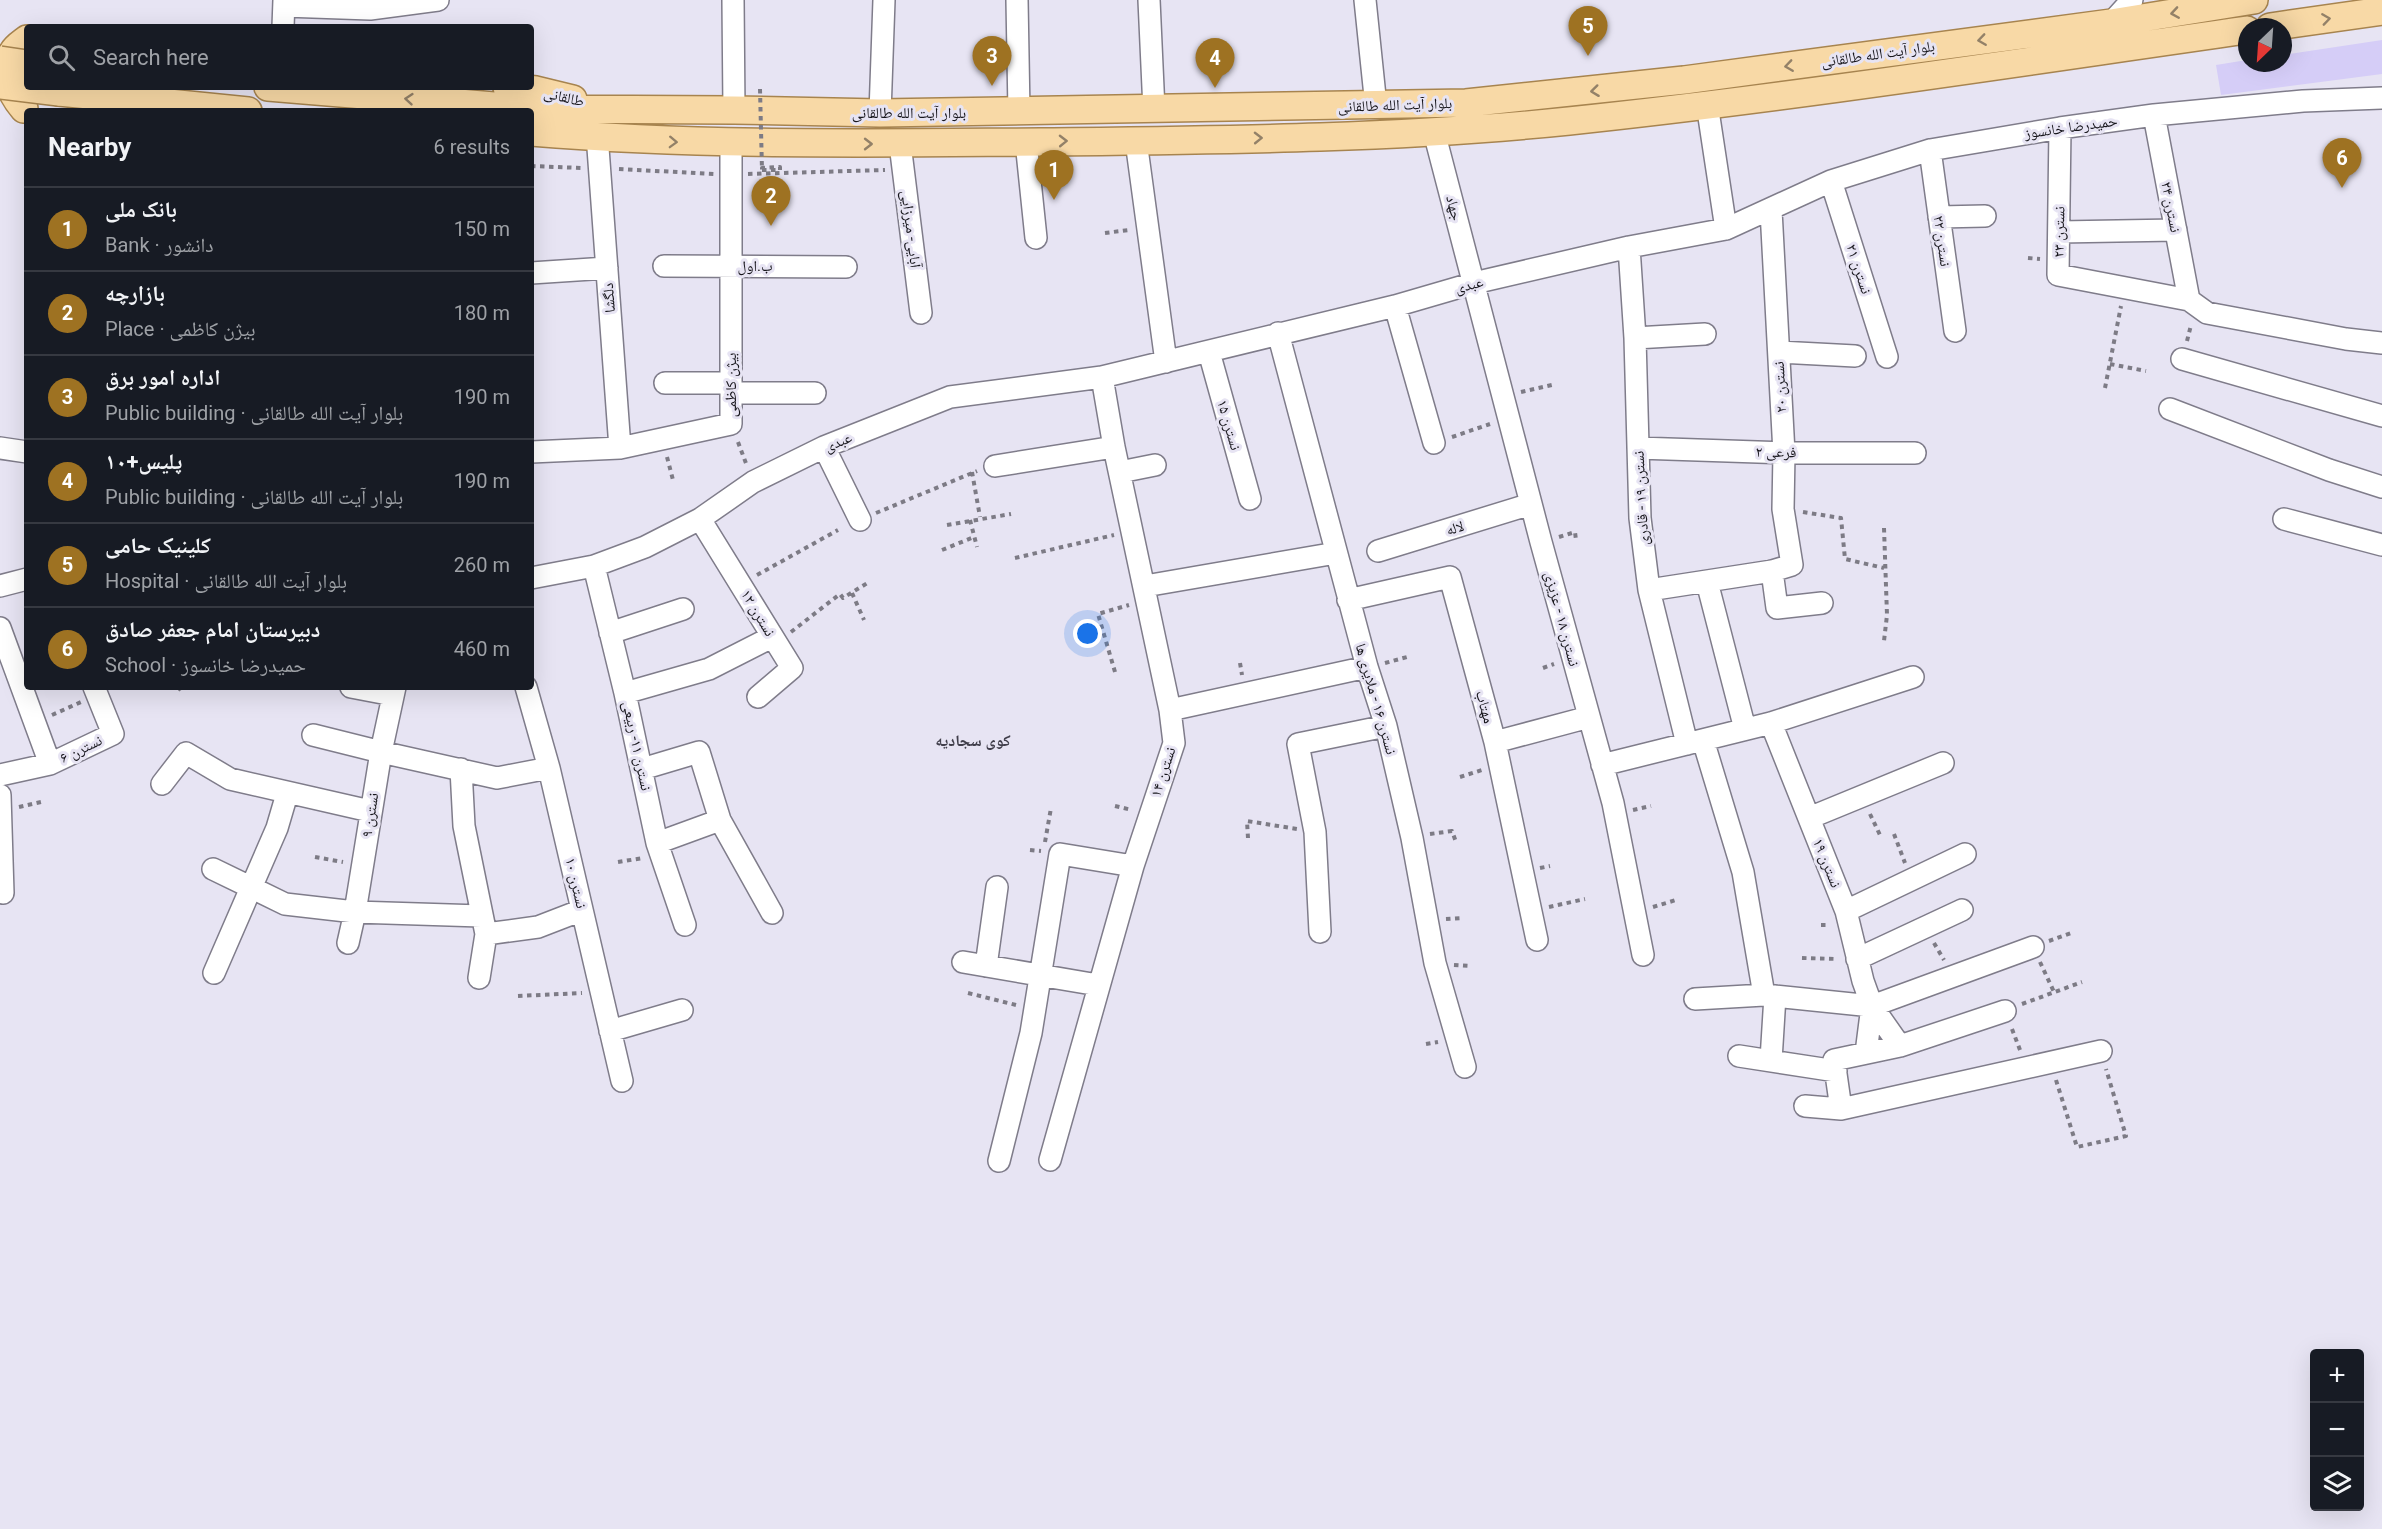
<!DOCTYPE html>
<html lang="en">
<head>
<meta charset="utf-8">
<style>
  :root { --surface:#171b24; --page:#242831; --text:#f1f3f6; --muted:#9ea1a6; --line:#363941; --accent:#9e7222 }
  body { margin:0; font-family:Roboto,"Noto Naskh Arabic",sans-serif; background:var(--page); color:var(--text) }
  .controls { position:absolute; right:18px; bottom:18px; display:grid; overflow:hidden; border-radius:6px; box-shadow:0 6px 24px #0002 }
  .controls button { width:54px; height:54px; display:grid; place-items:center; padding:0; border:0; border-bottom:2px solid var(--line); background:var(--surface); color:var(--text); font:30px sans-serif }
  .compass { position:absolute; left:2238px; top:18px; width:54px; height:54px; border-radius:50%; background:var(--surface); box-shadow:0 6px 24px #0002; rotate:205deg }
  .you { position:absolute; left:1088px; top:634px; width:21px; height:21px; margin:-15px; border:4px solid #fff; border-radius:50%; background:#1a73e8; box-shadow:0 0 0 9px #1a73e833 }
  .badge { display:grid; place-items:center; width:39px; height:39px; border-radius:50%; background:var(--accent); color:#fff; font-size:20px; font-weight:700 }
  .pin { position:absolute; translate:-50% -50px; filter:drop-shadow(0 2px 3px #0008) }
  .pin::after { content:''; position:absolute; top:32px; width:21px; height:18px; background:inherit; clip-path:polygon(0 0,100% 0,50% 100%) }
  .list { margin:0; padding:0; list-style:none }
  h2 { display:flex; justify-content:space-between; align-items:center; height:78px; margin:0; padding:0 24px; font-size:26px }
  h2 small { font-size:20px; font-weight:400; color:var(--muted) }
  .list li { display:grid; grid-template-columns:39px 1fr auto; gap:18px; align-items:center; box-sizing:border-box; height:84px; padding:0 24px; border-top:2px solid var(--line) }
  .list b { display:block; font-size:22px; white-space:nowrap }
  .list p { margin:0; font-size:20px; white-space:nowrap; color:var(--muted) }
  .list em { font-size:20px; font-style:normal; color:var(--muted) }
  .icon { flex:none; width:33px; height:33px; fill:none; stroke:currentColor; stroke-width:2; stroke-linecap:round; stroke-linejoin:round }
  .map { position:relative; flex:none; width:2382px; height:1529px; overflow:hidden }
  .search { position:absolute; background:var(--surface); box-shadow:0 6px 24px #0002; left:24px; top:24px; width:510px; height:66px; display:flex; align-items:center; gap:15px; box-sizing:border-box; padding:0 21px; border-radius:6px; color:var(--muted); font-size:22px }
  .panel { position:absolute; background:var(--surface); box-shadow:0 6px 24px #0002; left:24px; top:108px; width:510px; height:582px; border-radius:6px }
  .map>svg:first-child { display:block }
  .green { fill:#d5cdf7 }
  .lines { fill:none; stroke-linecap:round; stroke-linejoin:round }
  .minor-casing { stroke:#7f7c8a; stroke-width:24 }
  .major-casing { stroke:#a7844f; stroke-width:30 }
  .path { stroke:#7d7b85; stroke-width:4; stroke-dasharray:4.5 4.5; stroke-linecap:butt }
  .minor { stroke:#fff; stroke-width:21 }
  .major { stroke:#f8d9a6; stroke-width:27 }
  .major-bridge-casing { stroke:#a7844f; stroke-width:30; stroke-linecap:butt }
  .path-bridge { stroke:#7d7b85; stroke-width:4; stroke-dasharray:4.5 4.5; stroke-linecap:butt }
  .major-bridge { stroke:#f8d9a6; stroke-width:27 }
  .oneway { stroke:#938168 }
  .labels { text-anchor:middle; stroke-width:6; stroke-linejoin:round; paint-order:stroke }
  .street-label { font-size:15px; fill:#17161c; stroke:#e7e4f3 }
  .neighbourhood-label { font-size:16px; font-weight:bold; fill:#413f4b; stroke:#e7e4f3 }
</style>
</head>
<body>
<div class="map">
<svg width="2382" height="1529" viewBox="0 0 2382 1529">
  <rect width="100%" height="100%" fill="#e7e4f3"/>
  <path class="green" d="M2382,40V74L2221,95L2216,65L2247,60V63H2283V55Z"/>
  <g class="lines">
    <g class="minor-casing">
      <path id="minor" d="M733,0L734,110
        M1017,0L1019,112
        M1149,0L1154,110
        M1365,0L1376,106
        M284,6L370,9L438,0
        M2111,23L2132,0
        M283,27L284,0
        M1707,104L1726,229
        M880,113L884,0
        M2154,115L2189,300
        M2060,128L2058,275L2189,300
        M1434,132L1541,542L1613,803L1643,955
        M1136,141L1166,362
        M1026,142L1036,238
        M900,144L921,313
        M598,148L620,448
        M1930,150L1955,331
        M1831,181L1887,357
        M1939,217L1985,216
        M2059,232L2176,230
        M1629,247L1635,338L1640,518L1649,590L1687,744
        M664,266L846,267
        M531,273L607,268
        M2189,300L2207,313L2346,339L2382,343
        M1395,306L1434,443
        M1278,333L1367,667L1386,726L1412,838L1435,963L1465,1067
        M1635,338L1705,334
        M1209,352L1250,499
        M1779,352L1855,356
        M2182,359L2382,416
        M665,383H731
        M731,393H815
        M2170,409L2329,470L2382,487
        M824,447L860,520
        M0,448L27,452
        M1638,448L1784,453H1915
        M531,452L620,448L731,424V143
        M995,466L1114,447
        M1120,472L1155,465
        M700,519L792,668L758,697
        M2284,519L2382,545
        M1378,551L1531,504
        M594,566L625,693L657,843L685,925
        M1772,571L1777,608L1822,603
        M531,578L594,566L645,547L700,519L753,482L824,447L950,397L1102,377L1395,306L1474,283L1629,247L1726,229L1831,181L1930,150L2060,128L2154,115L2303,101L2382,98
        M1707,582L1745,729
        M0,586L27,579
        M1145,586L1336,553
        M1649,590L1772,571L1792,565L1783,509L1784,453L1771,210
        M1348,600L1450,577L1495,742L1537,940
        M0,628L50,764
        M610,633L683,609
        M351,687L393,695
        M526,687L549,768L622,1081
        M625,693L709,669L772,637
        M1170,710L1367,667
        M1771,723L1846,911L1863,981L1872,1006L1900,1046
        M313,735L381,752L497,778L549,768
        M1703,740L1743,872L1764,995
        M1495,742L1589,717
        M1602,765L1771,723L1913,677
        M461,769L464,826L486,934L479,978
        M642,769L699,752L720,820L772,913
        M0,775L50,764L113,734L94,687
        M162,784L186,753L230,779L370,811
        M0,795L3,893
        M1809,818L1943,763
        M657,843L720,820
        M213,869L285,904L355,912L481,916
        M1846,911L1965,854
        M1320,932L1315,832L1298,744L1386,726
        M486,934L538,927L582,910
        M348,943L355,912L381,752L395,687
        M1857,959L1962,910
        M963,962L1098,985
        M986,966L997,887
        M214,973L277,828L287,794
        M1695,999L1764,995L1872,1006L2033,947
        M610,1031L682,1010
        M1866,1053L1872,1006
        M1739,1056L1836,1071
        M1771,1060L1775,996
        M1805,1106L1841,1109L2101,1051
        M1841,1109L1834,1060L1900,1046L2005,1011
        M1050,1160L1133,866L1174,743L1170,710L1114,447L1102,377
        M999,1161L1031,1033L1060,854L1133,866"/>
    </g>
    <g class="major-casing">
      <path id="major" d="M2270,27L2382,11
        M268,87L530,109L734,110L880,113L1466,103L1684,80L2111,23L2254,0
        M507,87L536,90L573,99
        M59,92L248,111
        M24,109C10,93 1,72 13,52C15,47 22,43 27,39
        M531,132C701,146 871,143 1041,142C1217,140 1394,139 1569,121C1796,97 2021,62 2247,30"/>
    </g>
    <path class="path" d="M531,166L582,168
      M619,169L714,174
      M762,170H780V167L762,168V174
      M748,174L885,170
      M1105,233L1129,230
      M2028,258L2040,259
      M2187,341L2191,325
      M2110,364L2146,371
      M2105,388L2121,306
      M1521,392L1552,385
      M1452,437L1490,424
      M738,442L747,466
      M667,457L673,480
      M972,472L980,517
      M1803,512L1841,518L1845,559L1884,568
      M876,513L977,471
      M970,520L977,547
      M947,525L1011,514
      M1884,528L1887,615L1884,641
      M1559,537L1575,532L1576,540
      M942,550L974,537
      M1015,558L1114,535
      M757,575L838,530
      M852,593L864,620
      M791,632L840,594L843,598L869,582
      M1240,663L1242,675
      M1385,663L1407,657
      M1543,668L1554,664
      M1115,672L1098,614L1129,605
      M178,690L182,687
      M52,715L81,702
      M1460,777L1482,770
      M1115,806L1132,810
      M19,807L41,802
      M1633,810L1651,806
      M1870,814L1880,835
      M1430,834L1452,831L1456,842
      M1894,834L1905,863
      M1248,838L1247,821L1297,829
      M1045,842L1051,808
      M1030,850L1041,851
      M315,857L343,862
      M618,862L643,858
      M1540,868L1550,866
      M1549,907L1585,899
      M1653,907L1676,900
      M1446,919L1463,918
      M1821,925H1830
      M2049,941L2074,932
      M1934,943L1944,960
      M1802,958L1838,959
      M2040,962L2054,992
      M1454,965L1471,966
      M968,993L1016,1005
      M518,996L582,993
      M2022,1004L2082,982
      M2012,1029L2020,1050
      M1426,1044L1438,1042
      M2056,1080L2077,1147L2126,1136L2106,1069"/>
    <use href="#minor" class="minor"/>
    <use href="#major" class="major"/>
    <g class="major-bridge-casing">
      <path id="major-bridge" d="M0,60L27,64
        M0,85L59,92"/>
    </g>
    <path class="path-bridge" d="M760,89L762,170"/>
    <use href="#major-bridge" class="major-bridge"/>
  </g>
  <defs><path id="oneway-chevron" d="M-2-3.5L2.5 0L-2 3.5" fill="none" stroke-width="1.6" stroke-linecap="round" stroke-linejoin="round" transform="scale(1.5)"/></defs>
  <g class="oneway">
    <use href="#oneway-chevron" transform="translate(2175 13) rotate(171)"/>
    <use href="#oneway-chevron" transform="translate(2326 19) rotate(-8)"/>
    <use href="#oneway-chevron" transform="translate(1982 40) rotate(172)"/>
    <use href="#oneway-chevron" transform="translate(1789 66) rotate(172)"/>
    <use href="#oneway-chevron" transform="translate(1595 91) rotate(173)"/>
    <use href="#oneway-chevron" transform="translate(409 99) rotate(-175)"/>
    <use href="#oneway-chevron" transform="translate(1258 138) rotate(-1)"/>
    <use href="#oneway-chevron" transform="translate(1063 141) rotate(-1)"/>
    <use href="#oneway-chevron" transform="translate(673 142) rotate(2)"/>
    <use href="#oneway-chevron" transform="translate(868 144)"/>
  </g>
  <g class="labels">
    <g class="street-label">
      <text transform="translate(1878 54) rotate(-8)" y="5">بلوار آیت الله طالقانی</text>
      <text transform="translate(564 97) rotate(13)" y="5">طالقانی</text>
      <text transform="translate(1395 105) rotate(-2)" y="5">بلوار آیت الله طالقانی</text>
      <text x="909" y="118">بلوار آیت الله طالقانی</text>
      <text transform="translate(2071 127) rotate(-8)" y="5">حمیدرضا خانسوز</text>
      <text transform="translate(2171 207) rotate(79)" y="5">نسترن ۲۴</text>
      <text transform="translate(1454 208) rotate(75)" y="5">جهاد</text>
      <text transform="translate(911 229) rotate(83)" y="5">آبایی- میرزایی</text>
      <text transform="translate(2059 232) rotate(-89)" y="5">نسترن ۲۳</text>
      <text transform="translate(1942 241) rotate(82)" y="5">نسترن ۲۲</text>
      <text x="755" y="271">ب.اول</text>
      <text transform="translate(1859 269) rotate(72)" y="5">نسترن ۲۱</text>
      <text transform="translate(1469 285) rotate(-15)" y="5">عبدی</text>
      <text transform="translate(609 298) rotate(-94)" y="5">دلگشا</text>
      <text transform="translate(731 385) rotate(-90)" y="5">بیژن کاظمی</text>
      <text transform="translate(1780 387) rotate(-93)" y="5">نسترن ۲۰</text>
      <text transform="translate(1229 425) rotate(74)" y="5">نسترن ۱۵</text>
      <text transform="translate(838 442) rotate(-23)" y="5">عبدی</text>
      <text transform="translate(1776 452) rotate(1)" y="5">فرعی ۲</text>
      <text transform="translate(1641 498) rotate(-93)" y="5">نسترن ۱۹ - قادری</text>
      <text transform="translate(1455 528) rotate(-17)" y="5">لاله</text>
      <text transform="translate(758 613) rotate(59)" y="5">نسترن ۱۲</text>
      <text transform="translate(1562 619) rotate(75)" y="5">نسترن ۱۸ - عزیزی</text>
      <text transform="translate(1376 699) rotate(74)" y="5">نسترن ۱۶ - ملایری ها</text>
      <text transform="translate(1485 707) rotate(75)" y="5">مهتاب</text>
      <text transform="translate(637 746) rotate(78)" y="5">نسترن ۱۱- ربیعی</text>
      <text transform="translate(81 749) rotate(-26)" y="5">نسترن ۶</text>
      <text transform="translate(1163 772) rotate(-72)" y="5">نسترن ۱۴</text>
      <text transform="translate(370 815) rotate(-81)" y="5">نسترن ۹</text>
      <text transform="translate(1827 863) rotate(68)" y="5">نسترن ۱۹</text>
      <text transform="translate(576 883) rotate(77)" y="5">نسترن ۱۰</text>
    </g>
    <g class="neighbourhood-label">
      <text x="973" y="746">کوی سجادیه</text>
    </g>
  </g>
</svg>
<div class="controls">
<button>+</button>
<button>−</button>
<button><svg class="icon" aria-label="layers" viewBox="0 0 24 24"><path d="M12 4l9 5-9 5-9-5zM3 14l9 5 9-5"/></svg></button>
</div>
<svg class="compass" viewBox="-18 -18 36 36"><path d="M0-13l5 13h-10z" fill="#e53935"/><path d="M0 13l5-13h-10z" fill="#9ea1a6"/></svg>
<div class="you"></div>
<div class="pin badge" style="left:1054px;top:200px">1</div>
<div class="pin badge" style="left:771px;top:226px">2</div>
<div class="pin badge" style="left:992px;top:86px">3</div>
<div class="pin badge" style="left:1215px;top:88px">4</div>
<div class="pin badge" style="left:1588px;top:56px">5</div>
<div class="pin badge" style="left:2342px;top:188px">6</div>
<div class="search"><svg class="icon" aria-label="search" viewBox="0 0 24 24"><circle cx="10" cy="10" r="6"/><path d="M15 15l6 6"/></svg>Search here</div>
<section class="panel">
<h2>Nearby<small>6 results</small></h2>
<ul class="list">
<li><span class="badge">1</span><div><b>بانک ملی</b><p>Bank · دانشور</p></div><em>150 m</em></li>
<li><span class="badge">2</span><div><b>بازارچه</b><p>Place · بیژن کاظمی</p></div><em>180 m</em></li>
<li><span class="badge">3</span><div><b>اداره امور برق</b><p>Public building · بلوار آیت الله طالقانی</p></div><em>190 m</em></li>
<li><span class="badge">4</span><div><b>پلیس+۱۰</b><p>Public building · بلوار آیت الله طالقانی</p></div><em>190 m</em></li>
<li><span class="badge">5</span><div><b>کلینیک حامی</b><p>Hospital · بلوار آیت الله طالقانی</p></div><em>260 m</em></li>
<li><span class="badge">6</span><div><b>دبیرستان امام جعفر صادق</b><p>School · حمیدرضا خانسوز</p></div><em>460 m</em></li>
</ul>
</section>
</div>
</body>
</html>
